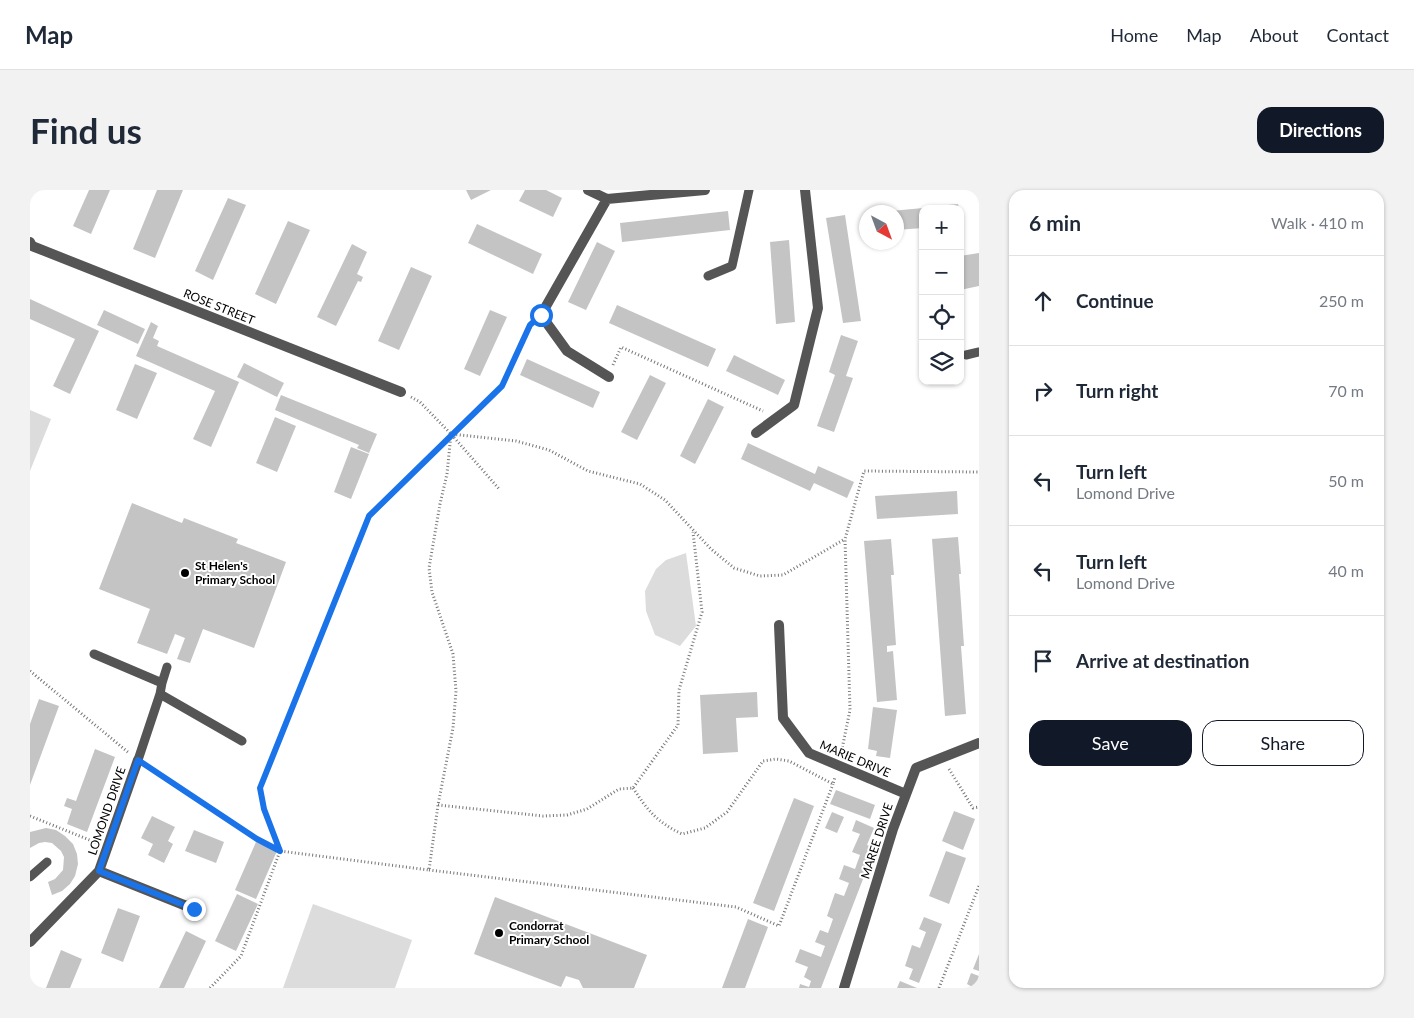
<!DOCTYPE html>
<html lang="en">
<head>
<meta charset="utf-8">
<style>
  :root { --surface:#fff; --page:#f2f2f3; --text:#1f2937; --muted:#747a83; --line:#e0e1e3; --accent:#111827 }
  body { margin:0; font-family:Lato,sans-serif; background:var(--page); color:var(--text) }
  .controls { position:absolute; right:15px; top:15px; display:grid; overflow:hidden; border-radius:10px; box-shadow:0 1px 4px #0004 }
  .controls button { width:45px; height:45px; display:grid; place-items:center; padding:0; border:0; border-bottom:1px solid var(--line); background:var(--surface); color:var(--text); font:25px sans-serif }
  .compass { position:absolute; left:829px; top:15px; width:45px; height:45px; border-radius:50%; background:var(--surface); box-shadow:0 1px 4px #0004; rotate:139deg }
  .stop { position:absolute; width:15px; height:15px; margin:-11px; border:4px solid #1a73e8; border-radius:50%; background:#fff }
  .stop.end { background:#1a73e8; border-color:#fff; box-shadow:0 1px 5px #0008 }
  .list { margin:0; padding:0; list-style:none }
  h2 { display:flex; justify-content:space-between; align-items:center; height:65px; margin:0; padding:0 20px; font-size:21px }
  h2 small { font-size:16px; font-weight:400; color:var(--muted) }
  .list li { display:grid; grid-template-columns:32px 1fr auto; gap:15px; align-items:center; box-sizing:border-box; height:90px; padding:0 20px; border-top:1px solid var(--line) }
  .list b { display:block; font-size:19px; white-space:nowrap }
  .list p { margin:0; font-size:16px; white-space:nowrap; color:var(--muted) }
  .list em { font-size:16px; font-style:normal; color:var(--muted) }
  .actions { display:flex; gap:10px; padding:15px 20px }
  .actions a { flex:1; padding:11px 0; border:1px solid var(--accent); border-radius:15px; text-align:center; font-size:18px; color:var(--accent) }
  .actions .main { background:var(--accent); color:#fff }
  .icon { flex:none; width:28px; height:28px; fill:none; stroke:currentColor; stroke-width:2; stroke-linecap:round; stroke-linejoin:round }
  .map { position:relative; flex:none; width:949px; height:798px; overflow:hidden; border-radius:15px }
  header { display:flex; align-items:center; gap:30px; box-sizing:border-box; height:70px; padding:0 25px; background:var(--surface); border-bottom:1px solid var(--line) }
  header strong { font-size:24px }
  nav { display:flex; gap:28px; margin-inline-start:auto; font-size:18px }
  .intro { display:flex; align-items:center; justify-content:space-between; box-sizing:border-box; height:120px; padding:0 30px }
  h1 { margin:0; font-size:35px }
  .button { padding:12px 22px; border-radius:15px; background:var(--accent); color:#fff; font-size:18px; font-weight:700 }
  main { display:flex; gap:30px; padding:0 30px }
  aside { flex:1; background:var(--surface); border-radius:15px; box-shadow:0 1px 4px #0004 }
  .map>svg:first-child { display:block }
  .green { fill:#dcdcdc }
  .building { fill:#c4c4c4 }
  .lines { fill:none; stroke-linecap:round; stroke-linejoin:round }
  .path { stroke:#777; stroke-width:3; stroke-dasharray:1 2.5; stroke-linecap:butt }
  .lane { stroke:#555; stroke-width:9 }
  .street { stroke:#555; stroke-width:10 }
  .route { stroke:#1a73e8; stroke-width:6 }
  .poi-dot { fill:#000; stroke:#fff; stroke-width:2 }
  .labels { text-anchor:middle; stroke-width:4; stroke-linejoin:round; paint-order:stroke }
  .street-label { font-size:12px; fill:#000; stroke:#fff }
  .poi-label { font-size:12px; font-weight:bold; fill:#000; stroke:#fff; text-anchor:start }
</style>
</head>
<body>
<header>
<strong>Map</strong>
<nav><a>Home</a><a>Map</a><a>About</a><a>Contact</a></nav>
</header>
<div class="intro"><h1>Find us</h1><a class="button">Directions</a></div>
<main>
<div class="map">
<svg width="949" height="798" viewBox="0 0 949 798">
  <rect width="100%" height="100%" fill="#fff"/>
  <path class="green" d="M0,220L21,229L0,281Z
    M656,363L666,436L650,456L625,445L616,421L615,401L626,379L636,370Z
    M283,714L382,750L365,798H253Z"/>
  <path class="building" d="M59,0H80L61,44L43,36Z
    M127,0H153L125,68L103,59Z
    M436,0H461L441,10Z
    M495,0H516L532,8L523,27L489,11Z
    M198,8L216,15L183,90L165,81Z
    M928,14L929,19H899L898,17Z
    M893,18V38L866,40V22H861V21Z
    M698,21L700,40L592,52L590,33Z
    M815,25L831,131L813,133L796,28Z
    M258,31L280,40L246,114L225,104Z
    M447,34L512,64L503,84L438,53Z
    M759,50L765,132L746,134L740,52Z
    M567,52L585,61L556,120L538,112Z
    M322,54L337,62L327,84L333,87L331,92L328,91L306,136L287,127Z
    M949,63V96L930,100V66Z
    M381,77L402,86L369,160L348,151Z
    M0,109L69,141L40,204L23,196L45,149L0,129Z
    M587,115L686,159L678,177L579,133Z
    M74,120L115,139L108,154L67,135Z
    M460,120L477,127L450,186L434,179Z
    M121,132L128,136L123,148L129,151L127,156L209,192L181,257L163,249L185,201L106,166Z
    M811,145L828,151L816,186L823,188L804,242L787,236L805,185L799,182Z
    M704,165L755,190L748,205L696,181Z
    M497,169L570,202L563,218L490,185Z
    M214,173L254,193L247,207L207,187Z
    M105,174L127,183L107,229L86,220Z
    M620,185L636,193L607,250L591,242Z
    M251,205L347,244L339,263L327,258L329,255L245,220Z
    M678,209L694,217L665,274L650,266Z
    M245,227L266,236L247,282L226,273Z
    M718,253L785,284L788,276L824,292L817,308L784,293L780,301L711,269Z
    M321,257L339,264L321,309L304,302Z
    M927,301L928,324L847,329L845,306Z
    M102,313L152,333L154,328L208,349L206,353L256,372L224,458L173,439L160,473L147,469L155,448L145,444L137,464L107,453L120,419L69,399Z
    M928,347L931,384H929L934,456H931L936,524L915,526L902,349Z
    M861,349L864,385H861L866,455L857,456V462L863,461L867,510L847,512L834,351Z
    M727,502L728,527L706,528L708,562L673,564L670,505Z
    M9,509L29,516L0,595V534Z
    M843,517L867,520L860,568L846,566L847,561L838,559Z
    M65,559L85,567L57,642L37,634L42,619L34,616L37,608L46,611Z
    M806,600L845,615L840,629L800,614Z
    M764,608L784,616L744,721L723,713Z
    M924,621L945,629L933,660L912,651Z
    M802,622L814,627L807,643L795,638Z
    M122,626L145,637L138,651L143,654L134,673L118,665L123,654L111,648Z
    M826,630L844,638L837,655L845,658L791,798H769L770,794L779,797L781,791L774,787L778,777L765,772L770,759L791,767L795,756L785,752L790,740L798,743L803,729L797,726L805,703L814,706L819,693L809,689L814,675L825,679L830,665L822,662L830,644L822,641Z
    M16,638L26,640L35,646L43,654L47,664L48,674L45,686L40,694L32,701L22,705L18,692L25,689L33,680L34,667L31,661L22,653L15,652L9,653L0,658V642Z
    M164,640L194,652L186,673L155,661Z
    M226,652L247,661L226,709L205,700Z
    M916,661L936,668L919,714L899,706Z
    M207,704L228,714L206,761L185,751Z
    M465,707L617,765L604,798H553L549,790L536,786L531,797L444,764Z
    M88,718L110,726L93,772L71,763Z
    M894,727L912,734L889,793L879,789L883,779L875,776L882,755L890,758L896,742L889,739Z
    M718,729L738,737L715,798H692Z
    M156,741L176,751L154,798H129Z
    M31,760L52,769L40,798H16Z
    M949,764V781L943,779Z
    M941,783L949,786V798H944L937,794Z
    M870,791L887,798H867Z"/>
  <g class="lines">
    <path class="path" d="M583,175L591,157L733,221
      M381,207L390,212L421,244L470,300
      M0,481L99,563
      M811,564L820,520L815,349L834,281L949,282
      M118,577L227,649L250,661L399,680L408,615L423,538L426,501L423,464L402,402L399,378L410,314L417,284L421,244L486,251L519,260L558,281L610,294L635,310L681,359L704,378L730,386L753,385L815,349
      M919,579L943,618L949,617
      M603,598C618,621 627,632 652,644L675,638L697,622L733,571L746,569L759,571L803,594L805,587
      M408,615L513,626L537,625L557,619L589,599L603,598L648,535L649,500L672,422L663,342
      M0,626L67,653
      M399,680L706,717L749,736L803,594
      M180,798L211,766L250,661L234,619L230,598L339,326L472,196L502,134
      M909,798L949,696"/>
    <path class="lane" d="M678,86L702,76L719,0
      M936,165L949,162
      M64,464L132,493L130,504L212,551
      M132,493L137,477
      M108,570L130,504
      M0,687L17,672"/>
    <path class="street" d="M558,0L577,9L675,0
      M577,9L511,125L537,161L579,187
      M0,52L2,56L371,202
      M726,243L764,215L788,118L775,0
      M749,435L753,528L779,563L876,604
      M69,681L164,719
      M0,752L69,681L108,570
      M814,798L863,639L886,578L949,553"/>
  </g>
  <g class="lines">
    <path class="route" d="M164,719L69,681L108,570L227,649L250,661L234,619L230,598L339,326L472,196L500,135L511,125"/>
  </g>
  <g class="poi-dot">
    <circle cx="155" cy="383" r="5"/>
    <circle cx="469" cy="743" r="5"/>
  </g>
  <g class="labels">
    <g class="street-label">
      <text transform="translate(189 117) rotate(22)" y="4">ROSE STREET</text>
      <text transform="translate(825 569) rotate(23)" y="4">MARIE DRIVE</text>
      <text transform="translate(77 621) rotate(-71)" y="4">LOMOND DRIVE</text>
      <text transform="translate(847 651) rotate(-72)" y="4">MAREE DRIVE</text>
    </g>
    <g class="poi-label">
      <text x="165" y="380">St Helen's<tspan x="165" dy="14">Primary School</tspan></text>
      <text x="479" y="740">Condorrat<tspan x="479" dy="14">Primary School</tspan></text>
    </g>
  </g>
</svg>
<div class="controls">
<button>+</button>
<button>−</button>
<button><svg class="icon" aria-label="locate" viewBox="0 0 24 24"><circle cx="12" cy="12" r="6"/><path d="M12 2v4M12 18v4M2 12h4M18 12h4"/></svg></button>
<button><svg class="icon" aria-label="layers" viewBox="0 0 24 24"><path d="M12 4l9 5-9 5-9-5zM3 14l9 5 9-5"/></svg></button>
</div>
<svg class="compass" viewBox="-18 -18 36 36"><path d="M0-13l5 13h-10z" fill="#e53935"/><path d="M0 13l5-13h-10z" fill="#747a83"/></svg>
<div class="stop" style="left:511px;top:125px"></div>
<div class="stop end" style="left:164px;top:719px"></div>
</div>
<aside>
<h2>6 min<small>Walk · 410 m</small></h2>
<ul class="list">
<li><svg class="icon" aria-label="ahead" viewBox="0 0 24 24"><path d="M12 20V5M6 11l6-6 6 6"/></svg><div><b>Continue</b></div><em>250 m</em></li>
<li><svg class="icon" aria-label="right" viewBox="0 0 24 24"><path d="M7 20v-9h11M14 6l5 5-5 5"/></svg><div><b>Turn right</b></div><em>70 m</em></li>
<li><svg class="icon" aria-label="left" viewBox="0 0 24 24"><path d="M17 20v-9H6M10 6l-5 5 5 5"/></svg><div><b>Turn left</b><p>Lomond Drive</p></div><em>50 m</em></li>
<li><svg class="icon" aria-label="left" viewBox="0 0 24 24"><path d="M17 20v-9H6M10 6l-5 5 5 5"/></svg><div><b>Turn left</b><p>Lomond Drive</p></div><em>40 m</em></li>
<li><svg class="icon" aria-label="arrive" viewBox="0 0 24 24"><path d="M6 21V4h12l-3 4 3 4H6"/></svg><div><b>Arrive at destination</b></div></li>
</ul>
<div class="actions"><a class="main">Save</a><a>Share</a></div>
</aside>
</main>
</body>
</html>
